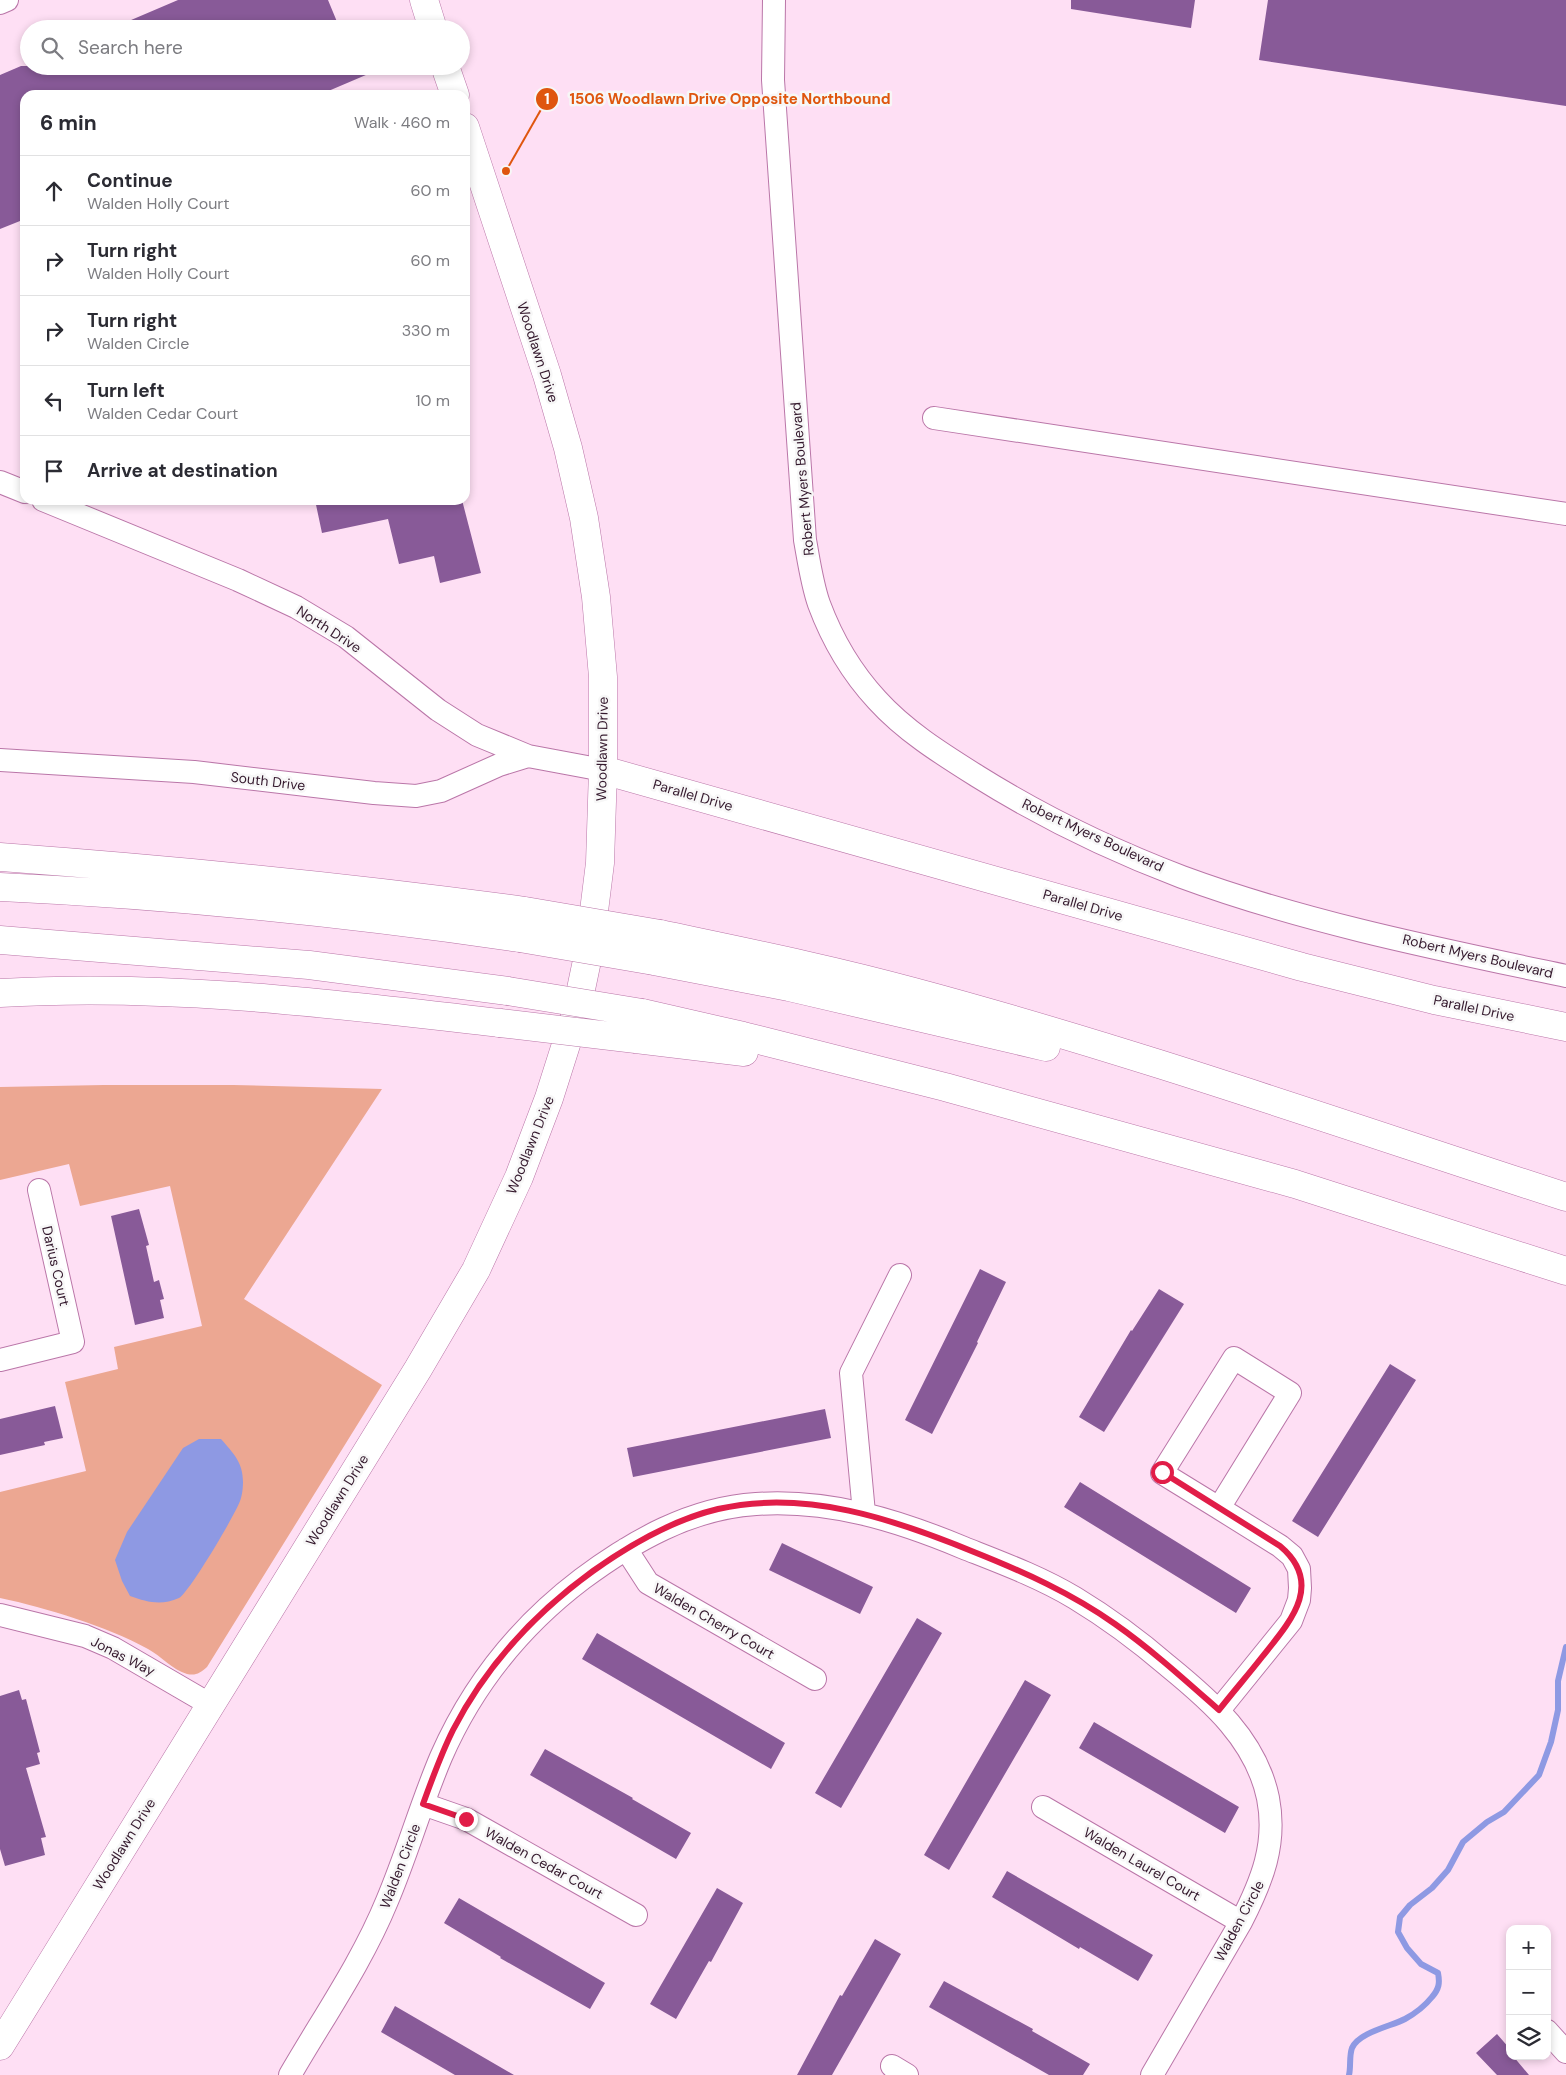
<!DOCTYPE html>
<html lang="en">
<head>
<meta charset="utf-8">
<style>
  :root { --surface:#fff; --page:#f2f2f3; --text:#2b2b33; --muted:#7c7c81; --line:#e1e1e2 }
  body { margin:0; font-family:"DM Sans",sans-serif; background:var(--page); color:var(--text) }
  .controls { position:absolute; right:15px; bottom:15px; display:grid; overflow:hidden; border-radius:10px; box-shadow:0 2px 8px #0003 }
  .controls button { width:45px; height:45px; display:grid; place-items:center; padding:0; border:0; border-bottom:1px solid var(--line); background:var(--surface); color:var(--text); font:25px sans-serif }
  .stop { position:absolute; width:15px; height:15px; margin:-11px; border:4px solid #e11d48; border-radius:50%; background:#fff }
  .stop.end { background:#e11d48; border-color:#fff; box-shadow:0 1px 5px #0008 }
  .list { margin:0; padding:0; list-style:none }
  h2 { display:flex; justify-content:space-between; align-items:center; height:65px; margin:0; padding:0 20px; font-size:21px }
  h2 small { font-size:16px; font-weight:400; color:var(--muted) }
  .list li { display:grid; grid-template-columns:32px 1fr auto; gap:15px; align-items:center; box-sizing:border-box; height:70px; padding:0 20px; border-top:1px solid var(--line) }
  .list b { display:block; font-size:19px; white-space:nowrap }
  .list p { margin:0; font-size:16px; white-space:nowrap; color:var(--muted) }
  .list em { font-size:16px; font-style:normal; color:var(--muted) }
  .icon { flex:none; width:28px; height:28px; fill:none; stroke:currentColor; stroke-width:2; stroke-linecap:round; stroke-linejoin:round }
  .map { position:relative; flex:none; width:1566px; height:2075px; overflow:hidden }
  .search { position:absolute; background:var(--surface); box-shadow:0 2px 8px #0003; left:20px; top:20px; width:450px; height:55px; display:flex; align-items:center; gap:12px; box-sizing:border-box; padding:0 18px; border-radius:28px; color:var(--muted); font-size:19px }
  .panel { position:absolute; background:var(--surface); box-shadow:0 2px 8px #0003; left:20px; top:90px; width:450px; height:415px; border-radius:15px }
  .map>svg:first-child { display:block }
  .green { fill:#eca792 }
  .water { fill:#8e99e3 }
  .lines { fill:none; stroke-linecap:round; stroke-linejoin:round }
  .stream { stroke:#8e99e3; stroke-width:6 }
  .building { fill:#885a98 }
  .minor-casing { stroke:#ba76a8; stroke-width:24 }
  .tertiary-casing { stroke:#ba76a8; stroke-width:29 }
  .secondary-casing { stroke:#ba76a8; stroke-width:29 }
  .motorway-casing { stroke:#ba76a8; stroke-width:29 }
  .minor { stroke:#fff; stroke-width:22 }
  .tertiary { stroke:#fff; stroke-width:28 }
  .secondary { stroke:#fff; stroke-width:28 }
  .motorway { stroke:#fff; stroke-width:28 }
  .motorway-bridge-casing { stroke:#ba76a8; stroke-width:29; stroke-linecap:butt }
  .motorway-bridge { stroke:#fff; stroke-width:28 }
  .route { stroke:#e11d48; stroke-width:6 }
  .labels { text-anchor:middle; stroke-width:5; stroke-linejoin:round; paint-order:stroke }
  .street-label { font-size:14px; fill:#34192d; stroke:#f7f7f7 }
  .leader { fill:none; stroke:#df560e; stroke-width:2 }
  .callout-dot { fill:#df560e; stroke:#f7f7f7; stroke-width:2 }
  .mark-label { font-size:15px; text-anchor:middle; font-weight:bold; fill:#fff }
  .callout-label { font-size:15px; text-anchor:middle; font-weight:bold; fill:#df560e; stroke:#f7f7f7; stroke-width:5; stroke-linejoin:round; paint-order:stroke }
</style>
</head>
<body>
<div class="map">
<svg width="1566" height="2075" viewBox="0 0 1566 2075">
  <rect width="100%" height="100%" fill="#fedff4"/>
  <path class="green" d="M104,1085H233L382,1089L244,1299L382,1385L207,1667C200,1673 196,1676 187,1674C173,1670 161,1656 148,1649C106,1626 47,1608 0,1598V1492L86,1471L65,1382L118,1369L114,1347L202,1326L170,1186L80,1206L69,1164L0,1180V1087Z"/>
  <path class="water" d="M199,1439H221C233,1453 243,1462 243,1482C243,1488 242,1496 240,1501C235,1515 189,1593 179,1598C161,1606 147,1602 130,1596L122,1581L115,1560L127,1532L183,1448Z"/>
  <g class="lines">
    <path class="stream" d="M1349,2075C1351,2067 1349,2056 1352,2048C1359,2032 1392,2026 1405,2019C1416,2013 1424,2007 1432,1997C1439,1989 1440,1983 1438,1973L1421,1964L1407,1948L1398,1932L1400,1917L1410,1905L1432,1888L1448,1870L1463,1842L1487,1822L1504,1812L1539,1775L1551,1742L1558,1710V1681L1566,1647"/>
  </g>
  <path class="building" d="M178,0H328L340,29H110Z
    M1071,0H1195L1191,28L1071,9Z
    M1268,0H1566V106L1259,60Z
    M21,66H387L319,95H25V219L0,229V75Z
    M315,500H462L481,573L440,583L434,556L399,564L388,519L322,533Z
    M139,1209L149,1245L146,1246L154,1282L159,1280L164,1299L160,1300L164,1318L135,1325L111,1216Z
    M980,1269L1006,1282L977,1342L978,1343L932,1434L905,1420Z
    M1159,1289L1184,1304L1104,1432L1079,1417L1131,1330L1132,1331Z
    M1390,1364L1416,1380L1318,1537L1292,1521Z
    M55,1406L63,1438L44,1442L45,1445L0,1455V1419Z
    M825,1409L831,1438L633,1477L627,1448Z
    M1080,1482L1251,1588L1236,1613L1064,1507Z
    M782,1543L873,1587L860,1614L769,1570Z
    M917,1618L942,1633L841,1808L815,1793Z
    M597,1633L785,1743L771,1769L582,1659Z
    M1025,1680L1051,1695L949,1870L924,1855Z
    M19,1690L22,1700L26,1699L40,1752L37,1753L40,1764L26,1768L46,1837L41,1838L45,1855L5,1866L0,1849V1696Z
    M1094,1722L1239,1807L1225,1833L1079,1748Z
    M545,1749L633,1798L632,1799L691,1833L676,1859L530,1775Z
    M1007,1871L1153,1955L1138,1981L1080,1947L1079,1949L992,1897Z
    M717,1888L743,1903L711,1962L709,1961L676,2019L650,2004Z
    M459,1898L605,1983L590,2009L500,1958L501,1957L444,1923Z
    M875,1939L901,1954L832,2075H797L840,1995L842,1996Z
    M944,1981L1033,2029L1032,2031L1090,2064L1083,2075H1049L929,2007Z
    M395,2006L514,2075H455L381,2032Z
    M1497,2034L1510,2049V2056H1513L1529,2075H1497L1476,2053Z"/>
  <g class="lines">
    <g class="minor-casing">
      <path id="minor" d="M774,0L773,80L805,540C809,562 812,584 819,604C832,639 852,673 877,700C905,731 942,754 977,776C1041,816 1111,850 1182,877C1304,922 1438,949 1566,976
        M0,3L7,0
        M934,418L1566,514
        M0,482L25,492
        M43,500L238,580L296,607L346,637L438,710L477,735L528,756L603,770
        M0,760L194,772L374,793L416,796L441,791L499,765L528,756
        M0,1360L73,1342L39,1190
        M1219,1508L1162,1473L1234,1358L1290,1393L1219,1508L1280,1546L1292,1556L1299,1569L1300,1588L1299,1600L1291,1621L1219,1710
        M864,1513L851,1373L900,1275
        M626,1549L648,1583L815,1679
        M0,1615L85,1636L113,1648L211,1705
        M423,1804L466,1819L636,1915
        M1043,1807L1241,1922
        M1547,2031L1566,2052
        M892,2066L907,2075
        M290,2075C323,2018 362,1962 387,1901C407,1854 421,1804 441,1757C472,1686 520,1626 582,1579C633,1541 691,1508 756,1504C829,1499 897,1520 964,1548C1002,1563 1040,1577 1075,1598C1108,1618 1139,1641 1168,1666C1211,1701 1256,1740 1268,1798C1277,1844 1262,1881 1241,1922L1152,2075"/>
    </g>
    <g class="tertiary-casing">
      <path id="tertiary" d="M603,770L1302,967L1434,1000L1566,1027"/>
    </g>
    <g class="secondary-casing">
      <path id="secondary" d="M424,0L433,29
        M445,66L455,95
        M0,2046L418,1369L476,1270L519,1177L549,1098L576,1013L589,951L600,863L603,770V677L596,597L584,518L568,448L547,375L465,127"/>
    </g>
    <g class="motorway-casing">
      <path id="motorway" d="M0,857C176,870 350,887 525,911
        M0,887C174,895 347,913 520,938
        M660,934C745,952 830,969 914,992C1134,1051 1350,1127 1566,1197
        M0,940L309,965L508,991
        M654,961L789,987L1046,1047
        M0,993C168,983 334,1004 500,1023
        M642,1013L743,1036L945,1087L1295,1184L1566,1271
        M636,1039L744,1052"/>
    </g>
    <use href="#minor" class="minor"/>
    <use href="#tertiary" class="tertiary"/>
    <use href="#secondary" class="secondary"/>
    <use href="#motorway" class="motorway"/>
    <g class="motorway-bridge-casing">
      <path id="motorway-bridge" d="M525,911L660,934
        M520,938L654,961
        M508,991L642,1013
        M500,1023L636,1039"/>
    </g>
    <use href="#motorway-bridge" class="motorway-bridge"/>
  </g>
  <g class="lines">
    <path class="route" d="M466,1819L423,1804C432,1779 441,1754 453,1730C486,1666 535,1613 593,1571C631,1544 672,1520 718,1509C805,1489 894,1519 974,1552C1024,1572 1071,1593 1115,1624C1152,1650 1185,1680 1219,1710C1233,1692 1248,1675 1262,1657C1290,1622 1325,1584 1280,1546L1162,1472"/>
  </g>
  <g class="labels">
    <g class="street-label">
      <text transform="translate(538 352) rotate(72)" y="5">Woodlawn Drive</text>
      <text transform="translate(802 479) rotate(-95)" y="5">Robert Myers Boulevard</text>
      <text transform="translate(329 629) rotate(33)" y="5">North Drive</text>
      <text transform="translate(602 749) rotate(-89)" y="5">Woodlawn Drive</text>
      <text transform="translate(268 781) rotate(7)" y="5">South Drive</text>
      <text transform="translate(693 795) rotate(16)" y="5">Parallel Drive</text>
      <text transform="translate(1093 835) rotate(25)" y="5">Robert Myers Boulevard</text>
      <text transform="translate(1083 905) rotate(16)" y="5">Parallel Drive</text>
      <text transform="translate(1478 956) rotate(13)" y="5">Robert Myers Boulevard</text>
      <text transform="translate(1474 1008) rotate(12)" y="5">Parallel Drive</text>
      <text transform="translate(530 1145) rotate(-68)" y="5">Woodlawn Drive</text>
      <text transform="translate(56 1266) rotate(77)" y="5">Darius Court</text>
      <text transform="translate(337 1500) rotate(-58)" y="5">Woodlawn Drive</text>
      <text transform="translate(714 1621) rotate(30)" y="5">Walden Cherry Court</text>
      <text transform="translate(123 1656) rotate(27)" y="5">Jonas Way</text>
      <text transform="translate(124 1844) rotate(-58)" y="5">Woodlawn Drive</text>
      <text transform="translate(544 1863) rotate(29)" y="5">Walden Cedar Court</text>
      <text transform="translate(1142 1864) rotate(30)" y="5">Walden Laurel Court</text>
      <text transform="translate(400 1866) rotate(-69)" y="5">Walden Circle</text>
      <text transform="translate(1239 1921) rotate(-62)" y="5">Walden Circle</text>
    </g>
  </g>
  <path class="leader" d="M506 171L547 99"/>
  <g class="callout-dot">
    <circle cx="506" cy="171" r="5"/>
    <circle cx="547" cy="99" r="12"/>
  </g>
  <g class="mark-label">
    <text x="547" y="104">1</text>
  </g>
  <g class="callout-label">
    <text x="730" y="104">1506 Woodlawn Drive Opposite Northbound</text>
  </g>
</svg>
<div class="controls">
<button>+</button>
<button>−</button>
<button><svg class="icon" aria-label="layers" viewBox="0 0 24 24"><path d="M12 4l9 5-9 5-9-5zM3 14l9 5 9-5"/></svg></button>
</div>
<div class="stop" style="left:1162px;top:1472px"></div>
<div class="stop end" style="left:466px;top:1819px"></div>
<div class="search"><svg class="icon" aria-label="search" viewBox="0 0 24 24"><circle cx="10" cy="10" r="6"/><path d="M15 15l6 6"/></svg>Search here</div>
<section class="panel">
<h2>6 min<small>Walk · 460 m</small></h2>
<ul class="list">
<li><svg class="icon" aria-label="ahead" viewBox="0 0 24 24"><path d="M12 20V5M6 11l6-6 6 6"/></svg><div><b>Continue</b><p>Walden Holly Court</p></div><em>60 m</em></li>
<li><svg class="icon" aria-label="right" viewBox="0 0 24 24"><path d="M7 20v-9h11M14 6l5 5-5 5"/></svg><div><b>Turn right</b><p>Walden Holly Court</p></div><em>60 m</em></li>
<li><svg class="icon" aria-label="right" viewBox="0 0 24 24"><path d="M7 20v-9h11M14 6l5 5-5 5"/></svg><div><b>Turn right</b><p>Walden Circle</p></div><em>330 m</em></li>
<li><svg class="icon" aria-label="left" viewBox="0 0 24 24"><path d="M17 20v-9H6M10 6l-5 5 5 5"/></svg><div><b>Turn left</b><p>Walden Cedar Court</p></div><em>10 m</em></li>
<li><svg class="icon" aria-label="arrive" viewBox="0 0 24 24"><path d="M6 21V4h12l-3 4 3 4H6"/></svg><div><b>Arrive at destination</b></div></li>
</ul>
</section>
</div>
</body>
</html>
